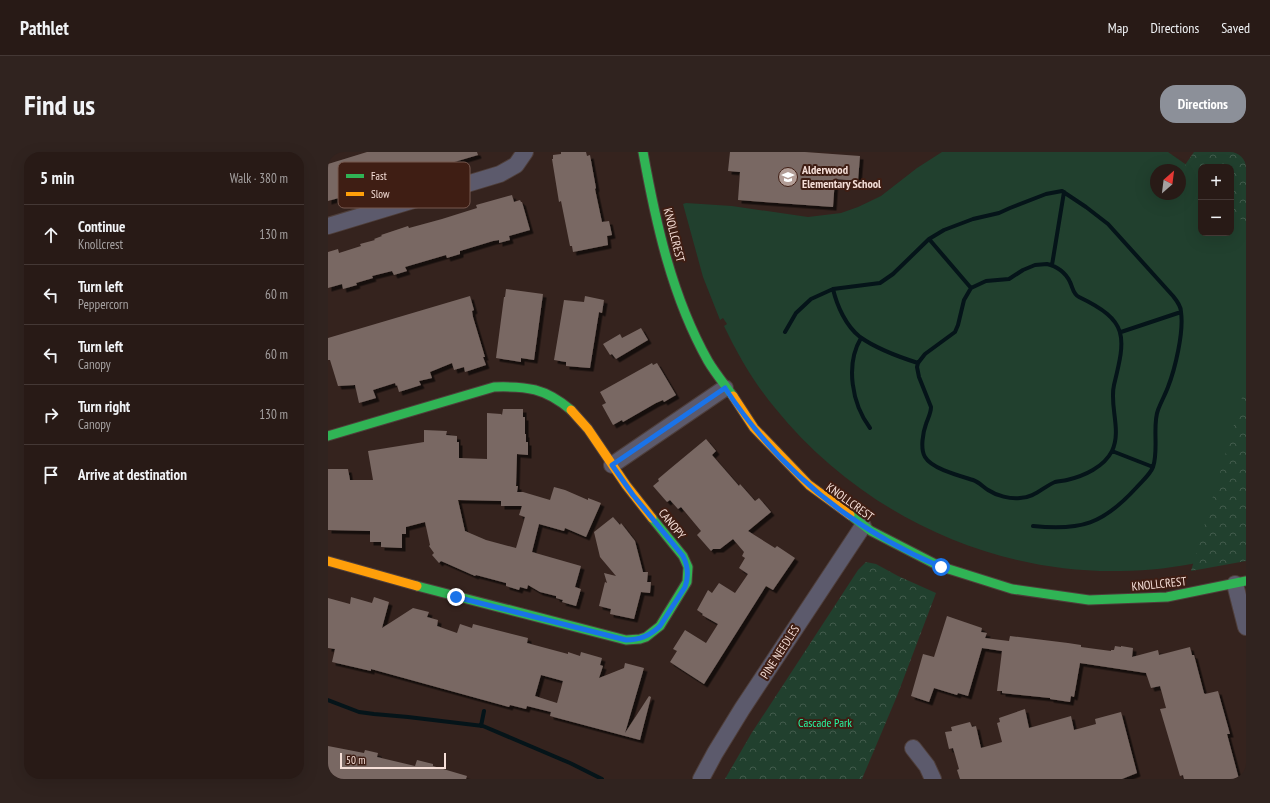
<!DOCTYPE html>
<html lang="en">
<head>
<meta charset="utf-8">
<style>
  :root { --surface:#281a16; --page:#30231f; --text:#f1f3f6; --muted:#a5a1a1; --line:#443835; --accent:#8c9099 }
  body { margin:0; font-family:"PT Sans Narrow",sans-serif; background:var(--page); color:var(--text) }
  .controls { position:absolute; right:12px; top:12px; display:grid; overflow:hidden; border-radius:8px; box-shadow:0 4px 16px #0002 }
  .controls button { width:36px; height:36px; display:grid; place-items:center; padding:0; border:0; border-bottom:1px solid var(--line); background:var(--surface); color:var(--text); font:20px sans-serif }
  .compass { position:absolute; left:822px; top:12px; width:36px; height:36px; border-radius:50%; background:var(--surface); box-shadow:0 4px 16px #0002; rotate:28deg }
  .scale { position:absolute; left:12px; bottom:10px; width:106px; box-sizing:border-box; padding-left:4px; border:2px solid #f5ded7; border-top:0; font-size:11px; line-height:14px; white-space:nowrap; color:#f5ded7; -webkit-text-stroke:3px #3f1e14; paint-order:stroke }
  .stop { position:absolute; width:12px; height:12px; margin:-9px; border:3px solid #1a73e8; border-radius:50%; background:#fff }
  .stop.end { background:#1a73e8; border-color:#fff; box-shadow:0 1px 4px #0008 }
  .list { margin:0; padding:0; list-style:none }
  h2 { display:flex; justify-content:space-between; align-items:center; height:52px; margin:0; padding:0 16px; font-size:17px }
  h2 small { font-size:13px; font-weight:400; color:var(--muted) }
  .list li { display:grid; grid-template-columns:26px 1fr auto; gap:12px; align-items:center; box-sizing:border-box; height:60px; padding:0 16px; border-top:1px solid var(--line) }
  .list b { display:block; font-size:15px; white-space:nowrap }
  .list p { margin:0; font-size:13px; white-space:nowrap; color:var(--muted) }
  .list em { font-size:13px; font-style:normal; color:var(--muted) }
  .icon { flex:none; width:22px; height:22px; fill:none; stroke:currentColor; stroke-width:2; stroke-linecap:round; stroke-linejoin:round }
  .map { position:relative; flex:none; width:918px; height:627px; overflow:hidden; border-radius:16px }
  header { display:flex; align-items:center; gap:24px; box-sizing:border-box; height:56px; padding:0 20px; background:var(--surface); border-bottom:1px solid var(--line) }
  header strong { font-size:19px }
  nav { display:flex; gap:22px; margin-inline-start:auto; font-size:14px }
  .intro { display:flex; align-items:center; justify-content:space-between; box-sizing:border-box; height:96px; padding:0 24px }
  h1 { margin:0; font-size:28px }
  .button { padding:10px 18px; border-radius:16px; background:var(--accent); color:#fff; font-size:14px; font-weight:700 }
  main { display:flex; gap:24px; padding:0 24px }
  aside { flex:1; background:var(--surface); border-radius:16px; box-shadow:0 4px 16px #0002 }
  .map>svg:first-child { display:block }
  .green { fill:#21402e; fill-rule:evenodd }
  .park { fill:url(#park-crowns) }
  .lines { fill:none; stroke-linecap:round; stroke-linejoin:round }
  .stream { stroke:#051419; stroke-width:4 }
  .building { fill:#796863; fill-rule:evenodd; filter:url(#shadow) }
  .street-casing { stroke:#4e3e3a; stroke-width:18 }
  .fast-casing { stroke:#4e3e3a; stroke-width:11 }
  .slow-casing { stroke:#4e3e3a; stroke-width:11 }
  .street { stroke:#5c5a6c; stroke-width:16 }
  .fast { stroke:#30b455; stroke-width:9 }
  .slow { stroke:#ff9f0a; stroke-width:9 }
  .route { stroke:#1a73e8; stroke-width:5 }
  .labels { text-anchor:middle; stroke-width:4; stroke-linejoin:round; paint-order:stroke }
  .poi-label { font-size:12px; font-weight:bold; fill:#f5ded7; stroke:#3f1e14; text-anchor:start }
  .street-label { font-size:12px; fill:#f5ded7; stroke:#3f1e14 }
  .park-label { font-size:12px; fill:#26f9a2; stroke:#3f1e14 }
  .key { fill:#3f1e14; stroke:#76584e; stroke-width:1 }
  .key-label { font-size:11px; fill:#f5ded7 }
</style>
</head>
<body>
<header>
<strong>Pathlet</strong>
<nav><a>Map</a><a>Directions</a><a>Saved</a></nav>
</header>
<div class="intro"><h1>Find us</h1><a class="button">Directions</a></div>
<main>
<aside>
<h2>5 min<small>Walk · 380 m</small></h2>
<ul class="list">
<li><svg class="icon" aria-label="ahead" viewBox="0 0 24 24"><path d="M12 20V5M6 11l6-6 6 6"/></svg><div><b>Continue</b><p>Knollcrest</p></div><em>130 m</em></li>
<li><svg class="icon" aria-label="left" viewBox="0 0 24 24"><path d="M17 20v-9H6M10 6l-5 5 5 5"/></svg><div><b>Turn left</b><p>Peppercorn</p></div><em>60 m</em></li>
<li><svg class="icon" aria-label="left" viewBox="0 0 24 24"><path d="M17 20v-9H6M10 6l-5 5 5 5"/></svg><div><b>Turn left</b><p>Canopy</p></div><em>60 m</em></li>
<li><svg class="icon" aria-label="right" viewBox="0 0 24 24"><path d="M7 20v-9h11M14 6l5 5-5 5"/></svg><div><b>Turn right</b><p>Canopy</p></div><em>130 m</em></li>
<li><svg class="icon" aria-label="arrive" viewBox="0 0 24 24"><path d="M6 21V4h12l-3 4 3 4H6"/></svg><div><b>Arrive at destination</b></div></li>
</ul>
</aside>
<div class="map">
<svg width="918" height="627" viewBox="0 0 918 627">
  <defs>
    <pattern id="park-crowns" width="20" height="18" patternUnits="userSpaceOnUse"><rect width="20" height="18" fill="#21402e"/><path d="M2 6a3 3 0 1 1 6 0M12 15a3 3 0 1 1 6 0" fill="none" stroke="#425b4c"/></pattern>
    <filter id="shadow"><feDropShadow dx="3.5" dy="3.5" stdDeviation="0" flood-color="#0009"/></filter>
  </defs>
  <rect width="100%" height="100%" fill="#35231e"/>
  <path class="green" d="M614,0H840L873,23V81H903V54L918,67V274L875,410C848,415 821,419 793,419C660,422 530,359 447,256C426,231 410,203 396,174L399,172L395,166L392,168L375,125L355,52L358,51L404,54L480,65L513,61L530,55L553,44L589,16ZM828,18H852V42H828Z"/>
  <path class="park" d="M866,0H918V74L903,55V15H873V24L857,13Z
    M918,232V409L863,419Z
    M538,410L548,412L570,424L608,441L569,544L534,627H397L423,582L530,418Z"/>
  <g class="lines">
    <path class="stream" d="M601,87L643,136
      M719,112C729,114 738,121 742,130C745,136 745,142 751,145C801,169 798,184 786,233C781,254 794,278 784,299C776,315 756,324 739,328C735,329 731,329 727,330C715,335 706,346 692,346C682,347 669,344 660,338C655,335 651,330 645,328C632,324 604,317 597,305C592,297 595,280 598,272C600,266 603,261 603,255L591,225L589,215L590,211L597,202L627,180L630,173L636,148L643,136L658,129L681,127L695,118L707,113Z
      M724,113L736,40
      M505,137C509,154 518,174 532,185C549,197 571,205 590,211
      M457,180L468,161L483,147L505,137L552,131L565,122L601,87L616,78L645,67L671,61L682,56L718,42L734,39L758,55L780,72L845,144C849,149 853,154 853,160C856,180 847,217 840,235C837,243 833,250 830,258C824,273 831,298 825,315C822,323 813,330 808,336C775,372 753,379 705,374
      M793,180L853,160
      M533,186C517,213 524,252 542,276
      M784,299L825,315
      M0,548L31,560L46,562L80,565L155,574L242,611L274,627
      M153,574L156,559"/>
  </g>
  <path class="building" d="M39,0H149L150,3L106,16L39,38L0,49V12Z
    M233,0H258L259,4L262,3L268,36L267,37L274,70L281,69L284,83L279,84L280,93L245,100L244,94H242L233,49L231,50L224,7H225V3L233,2Z
    M402,0H477L532,4L530,29L507,27L505,55L410,48L412,20L400,19Z
    M184,43L186,50L192,48L193,50H194L202,78L181,84L182,88L171,91V88L165,89L132,99V102L119,106L118,103L77,115L79,119L66,123L64,119L44,124L45,126L28,131L29,133L15,137L14,132L0,136V100L10,97L11,101L33,94L32,92L47,88L46,87L54,84L53,83L80,74L81,76L114,67L149,56L148,53Z
    M178,137L215,142L206,208L193,206V210L168,206L176,145H177Z
    M142,144L146,158L144,159L145,165L157,205H155L158,213L137,220L136,215L126,218L124,211L102,220L104,226L91,229L93,233L71,240L69,233L68,234L67,231L45,238L48,246L31,251L27,233L10,234L2,208H0V186Z
    M257,144L276,148L274,161L271,160L262,216L238,214V210L226,208L236,148L256,150Z
    M313,176L320,188L288,207L284,202L282,203L275,192L292,182L294,186Z
    M324,211L325,213L329,211L348,243L336,250L335,248L328,251L295,270L294,268L285,273L274,253L278,251L272,240Z
    M175,257H195V265H197V282H198V290H200V303L189,302L188,334H190L189,340H195L222,348L226,335L237,338L260,348V346L273,351L258,385L237,376L236,379L211,372L204,400L253,414L247,435L253,437L248,454L234,450L235,448L228,446V444L212,440L200,433L199,437L192,435L191,438L178,434V431L148,423L147,424L113,409L111,411L104,403L106,401L101,394L102,393L97,370L78,375V382H74V396L53,395V390H42V379L0,378V317H20L22,328H45L40,299L96,290V278L119,279L118,283L129,284V290H131V306L159,307V261L173,262L174,263ZM130,348L173,349V354H194L191,363L197,365L188,396L158,388L137,379Z
    M378,287L388,299L384,303L411,334L412,332L427,349L431,346L443,360L420,379L447,396L449,394L467,406L445,438L438,434L376,532L342,510L349,499L345,497L357,478L378,491L390,472L374,463L375,462L369,458L380,438L384,441L391,431L407,441L420,422L411,416L417,406L414,404L416,400L405,387L392,397H385L383,399L369,383L373,379L353,355L350,357L342,348L339,350L325,334L331,329L330,327L343,316Z
    M285,365L292,373L293,371L307,389L315,420H320L319,430H323L322,441L313,440L306,467L282,462L283,457L271,454L277,430L279,431L276,421L288,424L272,405L266,380Z
    M23,445L44,451L46,445L61,450L54,476L85,456L101,460L99,465L110,468L109,474L129,481L132,472L144,476L145,472L200,486L199,491L240,502V500L252,504L253,500L274,506L272,513L275,514L271,526L296,516L297,511L316,516L297,581L321,544L323,545L312,588L222,564L223,560L199,554L198,557L182,553L181,555L43,517V519L4,510L7,497L0,496V446L22,452ZM213,523L235,529L229,551L207,544Z
    M619,464L654,476L653,480L659,481L657,486L681,489L682,484L740,491L753,493V495L783,499V498H786L787,494L793,495V494L805,496L804,505L830,498L831,503L862,495L864,503H866L876,541L877,542L890,539L902,582H899L911,627H856L855,623L852,624L832,557L838,556L832,534L823,536L818,521L752,511L746,545L743,544L742,550L722,547V546L674,541V539H669L674,499L654,496L640,544L630,541L629,543L606,536L601,550L583,544L595,502L606,505Z
    M697,557L701,576L743,564L746,578L768,572L767,567L793,560L809,621L794,627H632L629,618L631,617L625,596L621,597L617,580L624,579L623,575L642,570L644,575L648,574L653,596L674,590L669,571L672,570L671,566Z
    M0,594L36,601L37,598L50,601L49,605L87,614L89,608L105,612V614L139,624L138,627H0Z"/>
  <g class="lines">
    <g class="street-casing">
      <path id="street" d="M0,74L172,22L188,13L197,0
        M284,313L397,236
        M907,432L918,475
        M585,596L599,614L605,627
        M373,627L387,601L414,557L535,374"/>
    </g>
    <g class="fast-casing">
      <path id="fast" d="M315,0C328,72 344,145 380,209C387,221 397,233 405,244
        M0,284L166,235C199,234 217,236 243,258
        M522,363L543,379L611,414L684,437L761,448L839,445L918,429
        M89,434L298,488L312,487L318,485L332,474L359,430L360,415L355,404L324,366"/>
    </g>
    <g class="slow-casing">
      <path id="slow" d="M405,244L426,276L481,333L522,363
        M243,258L260,277L298,333L324,366
        M0,409L89,434"/>
    </g>
    <use href="#street" class="street"/>
    <use href="#fast" class="fast"/>
    <use href="#slow" class="slow"/>
  </g>
  <g class="lines">
    <path class="route" d="M128,445L298,488C312,488 322,484 332,474L357,435C361,424 360,414 355,404L305,343L284,313L397,236C451,318 523,377 613,415"/>
  </g>
  <defs>
    <g id="school-disc" transform="scale(1)"><circle r="9.5" fill="#b29d96" stroke="#3f1e14"/><path d="M0-5L7-2L0 1L-7-2ZM-4 1L0 2.5L4 1V4Q0 6-4 4Z" fill="#fff"/></g>
  </defs>
  <g fill-rule="evenodd">
    <use href="#school-disc" x="460" y="25"/>
  </g>
  <g class="labels">
    <g class="poi-label">
      <text x="474" y="22">Alderwood<tspan x="474" dy="14">Elementary School</tspan></text>
    </g>
    <g class="street-label">
      <text transform="translate(346 83) rotate(76)" y="4">KNOLLCREST</text>
      <text transform="translate(522 350) rotate(36)" y="4">KNOLLCREST</text>
      <text transform="translate(344 372) rotate(51)" y="4">CANOPY</text>
      <text transform="translate(831 432) rotate(-6)" y="4">KNOLLCREST</text>
      <text transform="translate(452 500) rotate(-57)" y="4">PINE NEEDLES</text>
    </g>
    <g class="park-label">
      <text x="497" y="575">Cascade Park</text>
    </g>
  </g>
  <rect x="10" y="10" width="132" height="46" rx="6" class="key"/>
  <rect x="18" y="22" width="18" height="4" fill="#30b455"/>
  <rect x="18" y="40" width="18" height="4" fill="#ff9f0a"/>
  <g class="key-label">
    <text x="43" y="28">Fast</text>
    <text x="43" y="46">Slow</text>
  </g>
</svg>
<div class="controls">
<button>+</button>
<button>−</button>
</div>
<svg class="compass" viewBox="-18 -18 36 36"><path d="M0-13l5 13h-10z" fill="#e53935"/><path d="M0 13l5-13h-10z" fill="#a5a1a1"/></svg>
<div class="scale">50 m</div>
<div class="stop" style="left:613px;top:415px"></div>
<div class="stop end" style="left:128px;top:445px"></div>
</div>
</main>
</body>
</html>
